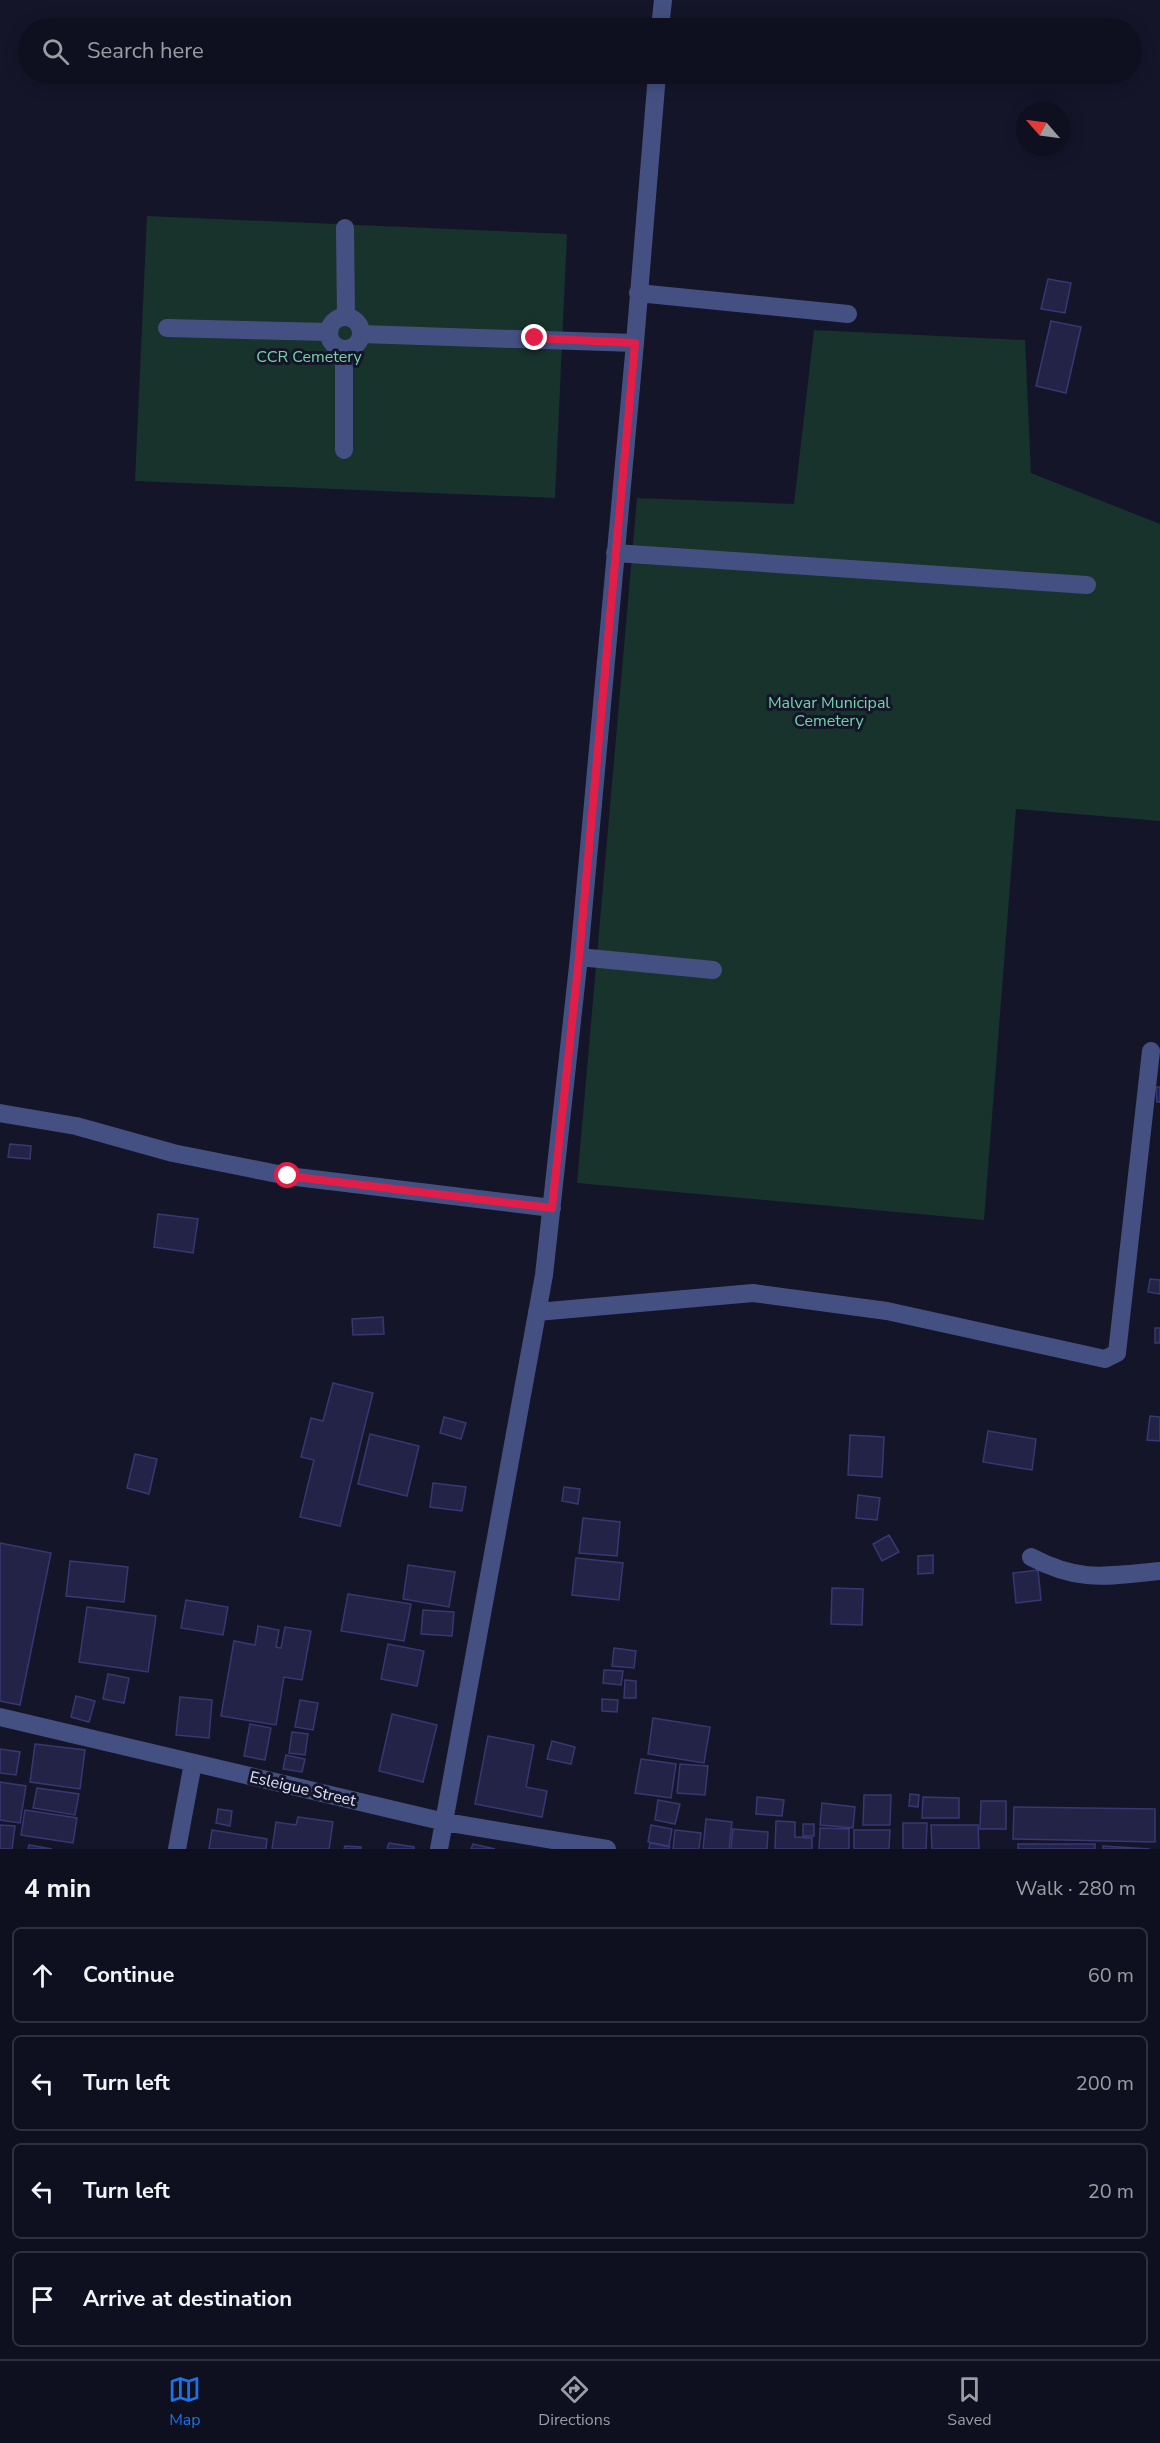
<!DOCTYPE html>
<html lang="en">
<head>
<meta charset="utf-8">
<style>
  :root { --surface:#0f101f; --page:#1d1e2c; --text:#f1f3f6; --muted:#9b9da4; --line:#2f303d; --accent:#1a73e8 }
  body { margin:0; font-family:"Nunito Sans",sans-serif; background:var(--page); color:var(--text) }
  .compass { position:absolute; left:1016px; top:102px; width:54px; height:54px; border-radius:50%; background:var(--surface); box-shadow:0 3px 15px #0003; rotate:298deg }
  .stop { position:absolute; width:18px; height:18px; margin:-14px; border:4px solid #e11d48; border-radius:50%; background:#fff }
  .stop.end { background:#e11d48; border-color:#fff; box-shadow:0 2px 6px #0008 }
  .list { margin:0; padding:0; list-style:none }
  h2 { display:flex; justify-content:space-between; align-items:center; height:78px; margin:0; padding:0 24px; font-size:26px }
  h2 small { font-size:20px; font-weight:400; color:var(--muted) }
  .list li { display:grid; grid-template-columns:39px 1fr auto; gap:18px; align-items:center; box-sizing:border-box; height:96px; margin:0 12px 12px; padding:0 12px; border:2px solid var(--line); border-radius:9px }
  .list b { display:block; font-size:22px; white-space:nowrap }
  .list em { font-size:20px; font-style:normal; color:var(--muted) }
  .icon { flex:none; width:33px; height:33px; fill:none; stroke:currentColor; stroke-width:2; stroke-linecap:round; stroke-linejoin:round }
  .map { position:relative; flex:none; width:1160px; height:1849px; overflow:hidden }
  .search { position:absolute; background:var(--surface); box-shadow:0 3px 15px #0003; left:18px; right:18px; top:18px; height:66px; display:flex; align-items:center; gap:15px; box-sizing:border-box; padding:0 21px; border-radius:33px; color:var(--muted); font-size:22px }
  .sheet { height:510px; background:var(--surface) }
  nav { display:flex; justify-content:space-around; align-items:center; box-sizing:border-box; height:84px; border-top:2px solid var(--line); background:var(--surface); font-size:16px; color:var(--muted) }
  nav a { display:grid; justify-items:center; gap:3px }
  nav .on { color:var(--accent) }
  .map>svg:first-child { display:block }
  .green { fill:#18322c }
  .building { fill:#232348; stroke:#373871; stroke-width:1.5 }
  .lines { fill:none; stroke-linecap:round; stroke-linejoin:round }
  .minor { stroke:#455082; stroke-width:18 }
  .route { stroke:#e11d48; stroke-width:8 }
  .labels { text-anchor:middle; stroke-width:6; stroke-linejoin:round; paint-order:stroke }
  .park-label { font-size:16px; fill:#74d4a7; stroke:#141529 }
  .street-label { font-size:16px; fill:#e0e3fb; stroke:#141529 }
</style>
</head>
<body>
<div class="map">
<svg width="1160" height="1849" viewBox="0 0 1160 1849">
  <rect width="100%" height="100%" fill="#141529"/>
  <path class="green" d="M147,216L567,234L555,498L135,481Z
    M814,330L1025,340L1031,473L1160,524V821L1016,809L984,1220L577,1183L637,498L794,504Z"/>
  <path class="building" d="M1048,279L1071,283L1065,313L1041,309Z
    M1051,321L1081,327L1066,393L1036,386Z
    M1156,1087H1160V1102H1157Z
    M10,1144L31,1146L30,1159L8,1157Z
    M158,1214L198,1219L193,1253L154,1247Z
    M1150,1279L1160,1280V1294L1148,1292Z
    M383,1317L384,1334L353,1335L352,1319Z
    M1155,1328H1160V1343H1155Z
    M333,1383L373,1393L340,1526L300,1517L314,1460L301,1457L311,1418L323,1421Z
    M1150,1416L1160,1417V1441L1147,1440Z
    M444,1417L466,1423L461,1439L440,1433Z
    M988,1431L1036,1439L1032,1470L983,1462Z
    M370,1434L419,1446L407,1496L358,1484Z
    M850,1435L884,1437L882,1477L848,1475Z
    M135,1454L157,1459L149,1494L127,1488Z
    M433,1483L466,1487L462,1511L430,1507Z
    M564,1487L580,1489L578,1504L562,1501Z
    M858,1495L880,1498L877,1520L856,1518Z
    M583,1518L620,1522L617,1556L579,1553Z
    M889,1535L899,1552L882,1561L873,1544Z
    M0,1543L51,1553L20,1705L0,1701Z
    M933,1555V1573L918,1574V1556Z
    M576,1558L623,1563L619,1600L572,1595Z
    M70,1561L128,1567L124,1602L66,1596Z
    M408,1565L455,1572L449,1607L403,1599Z
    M1038,1570L1041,1600L1016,1603L1013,1573Z
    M832,1588L863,1589L862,1625L831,1624Z
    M348,1594L411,1604L404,1641L341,1631Z
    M186,1600L228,1607L223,1635L181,1628Z
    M87,1607L156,1616L148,1672L79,1662Z
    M423,1610L454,1612L452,1636L421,1634Z
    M258,1626L279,1630L276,1647L281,1648L285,1627L311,1631L302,1680L284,1677L276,1725L221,1716L234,1641L255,1645Z
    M388,1644L424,1651L417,1686L381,1679Z
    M614,1648L636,1651L634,1668L612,1666Z
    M604,1670L623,1671L621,1685L603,1683Z
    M108,1674L129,1678L124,1703L103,1699Z
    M625,1680L636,1681V1698H624Z
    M76,1696L95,1701L89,1722L71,1717Z
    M180,1697L212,1700L209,1738L176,1735Z
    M602,1699L618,1700L617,1712L602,1711Z
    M300,1700L318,1703L313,1730L295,1727Z
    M392,1714L437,1725L423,1782L379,1771Z
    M653,1718L710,1727L704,1763L648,1754Z
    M250,1724L271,1728L265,1760L244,1756Z
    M292,1732L308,1734L305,1755L289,1753Z
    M488,1736L534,1745L526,1787L547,1791L542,1817L475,1804Z
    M552,1741L575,1747L571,1764L547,1759Z
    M35,1744L85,1750L80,1789L30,1782Z
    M0,1749L20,1752L16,1775L0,1773Z
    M286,1755L305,1759L302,1772L283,1769Z
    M641,1759L676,1764L671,1798L635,1793Z
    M680,1764L708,1766L705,1795L677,1793Z
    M0,1782L26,1786L20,1823L0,1820Z
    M37,1788L79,1794L75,1815L33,1808Z
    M910,1794L919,1795L918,1807L909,1806Z
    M864,1795H891L890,1825H863Z
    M757,1797L784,1800L782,1816L756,1814Z
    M923,1797L959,1798V1818H922Z
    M658,1800L680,1804L675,1824L655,1820Z
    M981,1801H1006V1829H980Z
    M822,1803L855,1807L853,1828L820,1825Z
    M1014,1807L1155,1809V1842L1013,1839Z
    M218,1809L232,1811L230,1826L216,1823Z
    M25,1810L77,1818L73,1843L21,1835Z
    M298,1817L333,1822L329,1849H272L276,1822L296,1825Z
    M706,1819L732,1822L729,1849H703Z
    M776,1821L795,1822V1837L812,1838V1849H775Z
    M903,1823H927L926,1849H903Z
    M803,1824H814V1836H803Z
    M0,1825L15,1826L12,1849H0Z
    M651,1825L672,1829L669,1846L648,1842Z
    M931,1825H978L979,1849H932Z
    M820,1828L849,1829V1849H819Z
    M733,1829L768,1832L767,1849H731Z
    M212,1830L267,1839L266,1849H209Z
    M675,1830L701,1833L699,1849H673Z
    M854,1830H890L889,1849H854Z
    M389,1843L414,1847V1849H387Z
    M650,1843L670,1847L669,1849H649Z
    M473,1844L495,1849H471Z
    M1018,1844H1095V1849H1018Z
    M29,1845L52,1849H28Z
    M345,1846L361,1847V1849H344Z
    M1103,1846L1150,1849H1103Z"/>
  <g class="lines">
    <path class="minor" d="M660,28L663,0
      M345,228L346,317
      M638,293L848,314
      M329 333a16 16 0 1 1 32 0a16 16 0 1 1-32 0Z
      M167,328L329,332
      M361,334L635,343
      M344,450V349
      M615,553L1087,585
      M579,957L713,970
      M0,1113L76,1126L173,1153L288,1176L552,1208
      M537,1312L753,1293L887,1311L1105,1359L1117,1353L1151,1051
      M1031,1557C1080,1583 1107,1576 1160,1571
      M0,1717L445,1822L607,1849
      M177,1849L193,1763
      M439,1849L544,1275L579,957L635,343L657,74"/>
  </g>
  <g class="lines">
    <path class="route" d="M288,1176L552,1208L579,957L635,343L535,338"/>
  </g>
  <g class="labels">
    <g class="park-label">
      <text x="309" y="362">CCR Cemetery</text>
      <text x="829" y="708">Malvar Municipal<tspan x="829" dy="18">Cemetery</tspan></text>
    </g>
    <g class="street-label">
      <text transform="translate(303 1788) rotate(13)" y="6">Esleigue Street</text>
    </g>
  </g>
</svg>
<svg class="compass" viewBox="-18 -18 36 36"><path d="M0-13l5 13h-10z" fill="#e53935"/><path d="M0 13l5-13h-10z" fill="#9b9da4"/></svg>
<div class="stop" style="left:288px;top:1176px"></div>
<div class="stop end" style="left:535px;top:338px"></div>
<div class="search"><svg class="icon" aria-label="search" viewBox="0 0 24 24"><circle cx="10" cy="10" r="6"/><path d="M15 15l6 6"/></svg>Search here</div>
</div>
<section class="sheet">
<h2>4 min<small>Walk · 280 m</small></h2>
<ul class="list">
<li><svg class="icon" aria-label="ahead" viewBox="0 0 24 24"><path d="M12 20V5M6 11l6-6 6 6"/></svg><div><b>Continue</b></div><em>60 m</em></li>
<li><svg class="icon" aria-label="left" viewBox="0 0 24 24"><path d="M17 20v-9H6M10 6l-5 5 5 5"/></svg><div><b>Turn left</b></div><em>200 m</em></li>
<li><svg class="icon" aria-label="left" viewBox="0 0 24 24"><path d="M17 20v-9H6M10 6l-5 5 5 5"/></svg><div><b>Turn left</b></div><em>20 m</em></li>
<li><svg class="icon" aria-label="arrive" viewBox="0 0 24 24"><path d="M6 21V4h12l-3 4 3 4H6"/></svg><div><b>Arrive at destination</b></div></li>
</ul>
</section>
<nav>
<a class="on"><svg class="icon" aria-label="map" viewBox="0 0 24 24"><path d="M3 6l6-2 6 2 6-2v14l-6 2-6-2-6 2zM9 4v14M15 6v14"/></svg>Map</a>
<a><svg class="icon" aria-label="directions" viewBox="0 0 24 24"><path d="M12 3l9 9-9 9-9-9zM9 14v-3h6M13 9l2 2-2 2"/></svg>Directions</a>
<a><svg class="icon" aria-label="saved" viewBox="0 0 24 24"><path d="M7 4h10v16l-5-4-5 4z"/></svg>Saved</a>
</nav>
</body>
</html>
